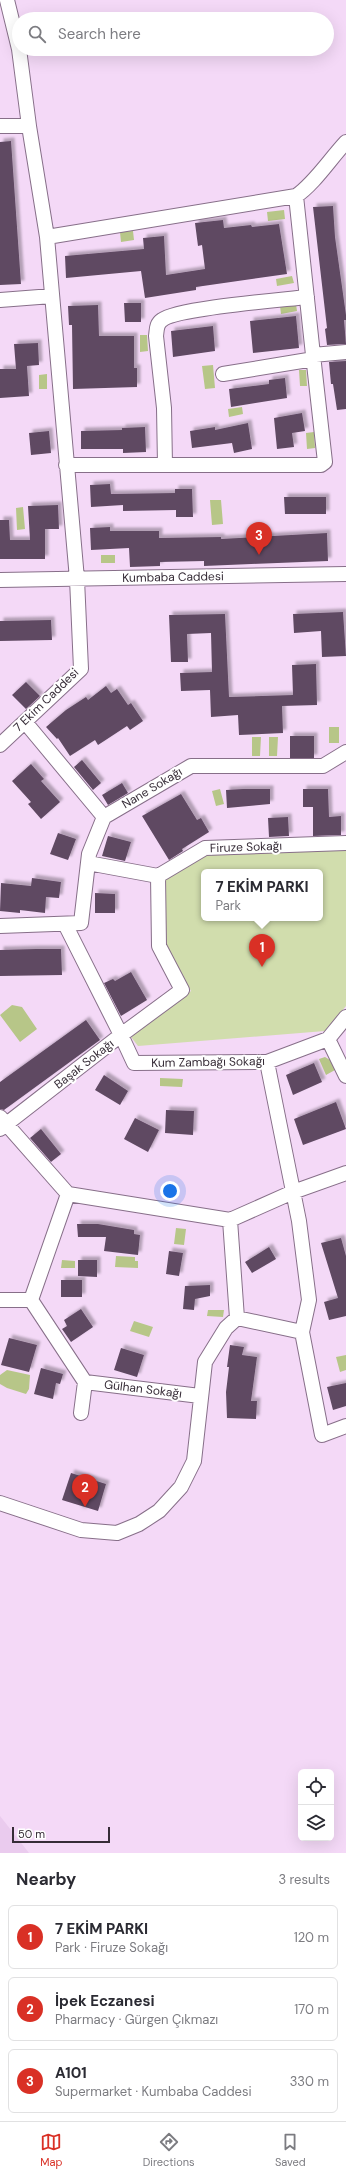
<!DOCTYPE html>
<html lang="en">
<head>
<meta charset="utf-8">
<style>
  :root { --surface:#fff; --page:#f2f2f3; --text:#2b2b33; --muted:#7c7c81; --line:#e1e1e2; --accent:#d93025 }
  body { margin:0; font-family:"DM Sans",sans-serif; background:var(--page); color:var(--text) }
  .controls { position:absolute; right:12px; bottom:12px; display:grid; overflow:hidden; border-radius:6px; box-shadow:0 4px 16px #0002 }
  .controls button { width:36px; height:36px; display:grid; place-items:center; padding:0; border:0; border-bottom:1px solid var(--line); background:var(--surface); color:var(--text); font:20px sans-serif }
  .scale { position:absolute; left:12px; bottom:10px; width:98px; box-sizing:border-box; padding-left:4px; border:2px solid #362c37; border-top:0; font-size:11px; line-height:14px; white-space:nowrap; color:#362c37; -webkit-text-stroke:3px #fff; paint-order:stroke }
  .you { position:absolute; left:170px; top:1191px; width:14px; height:14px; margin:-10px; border:3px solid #fff; border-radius:50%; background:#1a73e8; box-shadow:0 0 0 6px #1a73e833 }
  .badge { display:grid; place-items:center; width:26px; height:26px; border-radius:50%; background:var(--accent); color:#fff; font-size:13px; font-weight:700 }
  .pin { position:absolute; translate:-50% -33px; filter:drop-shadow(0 1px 2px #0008) }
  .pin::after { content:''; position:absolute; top:21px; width:14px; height:12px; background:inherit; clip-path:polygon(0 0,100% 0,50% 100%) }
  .popup { position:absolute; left:201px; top:869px; width:122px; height:52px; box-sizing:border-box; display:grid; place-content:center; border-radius:6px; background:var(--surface); filter:drop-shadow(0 1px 3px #0005); font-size:13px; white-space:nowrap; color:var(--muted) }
  .popup b { font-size:15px; color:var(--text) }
  .popup::after { content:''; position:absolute; left:50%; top:100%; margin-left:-8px; border:8px solid transparent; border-top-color:var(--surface) }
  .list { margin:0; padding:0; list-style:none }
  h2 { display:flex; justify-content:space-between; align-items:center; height:52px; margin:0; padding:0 16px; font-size:17px }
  h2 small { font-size:13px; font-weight:400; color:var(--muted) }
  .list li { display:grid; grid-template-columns:26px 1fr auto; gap:12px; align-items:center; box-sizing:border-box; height:64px; margin:0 8px 8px; padding:0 8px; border:1px solid var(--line); border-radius:6px }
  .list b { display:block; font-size:15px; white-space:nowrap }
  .list p { margin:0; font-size:13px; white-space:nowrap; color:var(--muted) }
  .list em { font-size:13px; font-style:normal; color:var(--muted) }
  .icon { flex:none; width:22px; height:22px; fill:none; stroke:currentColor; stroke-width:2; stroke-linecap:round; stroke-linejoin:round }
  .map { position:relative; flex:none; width:346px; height:1853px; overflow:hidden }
  .search { position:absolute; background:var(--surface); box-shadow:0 4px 16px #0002; left:12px; right:12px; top:12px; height:44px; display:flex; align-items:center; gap:10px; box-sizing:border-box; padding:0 14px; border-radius:22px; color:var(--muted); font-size:15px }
  .sheet { height:268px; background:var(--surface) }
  nav { display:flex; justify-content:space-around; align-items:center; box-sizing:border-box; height:56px; border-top:1px solid var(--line); background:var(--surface); font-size:11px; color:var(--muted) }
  nav a { display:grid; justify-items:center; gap:2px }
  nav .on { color:var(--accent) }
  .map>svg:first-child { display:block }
  .built { fill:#eacbee }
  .green { fill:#d1ddad; fill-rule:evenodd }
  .water { fill:#b7c688 }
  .building { fill:#5f4962; filter:url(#shadow) }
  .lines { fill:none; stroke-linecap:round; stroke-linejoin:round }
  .minor-casing { stroke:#876f89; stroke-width:16 }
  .minor { stroke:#fff; stroke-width:14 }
  .labels { text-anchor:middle; stroke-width:4; stroke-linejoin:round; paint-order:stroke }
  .street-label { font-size:12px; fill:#362c37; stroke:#fff }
</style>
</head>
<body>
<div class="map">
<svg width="346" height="1853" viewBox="0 0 346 1853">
  <defs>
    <filter id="shadow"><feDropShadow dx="3.5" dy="-3.5" stdDeviation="1" flood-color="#0004"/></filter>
  </defs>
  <rect width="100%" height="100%" fill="#f4d9f7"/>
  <path class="built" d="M0,1816L29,1853H0Z"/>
  <path class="green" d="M346,848V1006L325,1031L138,1046L131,1037L191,991L164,943V879L206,855ZM204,872H320V918H204Z"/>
  <path class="water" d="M284,210L285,219L268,221L267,212Z
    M133,231L134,240L121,242L120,232Z
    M292,276L294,283L277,286L276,279Z
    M296,304L297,311L281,314L280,306Z
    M140,335H147L148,351L140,352Z
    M213,365L215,388L205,389L202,366Z
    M299,370H306L307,386H300Z
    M47,374V389H39V375Z
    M242,407L243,414L229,417L228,409Z
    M314,432L315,448L307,449L306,433Z
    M210,500H221L223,524L212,525Z
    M23,507L25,529L17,530L16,508Z
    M101,555H115V563H101Z
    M329,727H339V743H329Z
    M252,737H261L260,756H252Z
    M269,737H278L277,756H269Z
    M220,789L224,804L216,806L212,791Z
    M12,1005L22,1007L37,1029L20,1042L0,1015Z
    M325,1057L330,1060L335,1070L326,1075L319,1059Z
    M160,1078L183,1079L182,1087L160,1086Z
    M176,1228L186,1229L184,1245L174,1244Z
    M116,1256L135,1257V1261H138V1268L115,1267Z
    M62,1260L75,1261V1268H61Z
    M208,1310H224L223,1317L207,1316Z
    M134,1321L153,1327L149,1337L130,1331Z
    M346,1355V1370L340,1372L336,1357Z
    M7,1370L30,1375L29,1389L26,1394L7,1388L0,1384V1375Z"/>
  <path class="building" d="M11,141L21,284L0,285V142Z
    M333,206L335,237L346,315V320H344L346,344L327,345L325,329L327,328L313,207Z
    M223,220L224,228L251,225L252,227L279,224L287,274L196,287V290L145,298L141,271L66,278L65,256L144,249L143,238L164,236L166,275L205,269L202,245L198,246L195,223Z
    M124,303H141V322H125Z
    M98,305L99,336H134V368H137V387L73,389L72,325H69L68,306Z
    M296,316L299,348L253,353L250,321Z
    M213,326L215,351L173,357L171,331Z
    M38,343L39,365L27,366L29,396L0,398V369H16L14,344Z
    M346,361V409L337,410L333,384H331L329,362Z
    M285,378L287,398L231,407L229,389L269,384V380Z
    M302,413L305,431L292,433L294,447L277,449L274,418Z
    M248,423L252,449L234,453L232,443L192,448L190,431L215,427V430Z
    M145,427L146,452L123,453V449H81V431L122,430V428Z
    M49,431L51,453L31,455L29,433Z
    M110,484L111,494L175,493V489H192L193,517H176V510L123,511V505L91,507L90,485Z
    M284,497H326V514H285Z
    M58,505L59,529H45V559H0V520H9L10,540H30L28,506Z
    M110,527V531H159V538L221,537V539L327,533L328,561L204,566V561L160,562V566L130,567L129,548L91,550L90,528Z
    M343,612L346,656L322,657L321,631L294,633L293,614Z
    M225,614L229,697L293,695L292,665L316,664L317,705L282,706L283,733L239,735L238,715L211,717L210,690L181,691L180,673L212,672L211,633L187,634L188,662H171L169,615Z
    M51,620L52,640L0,641V621Z
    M26,682L40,696L26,709L12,695Z
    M106,686L111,693L117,689L128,705L131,703L143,721L130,730L127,726L98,745L95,740L70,756L58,738L57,739L46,727L66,710L86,697L88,700Z
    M290,736H314V758H290Z
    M82,760L101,783L93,790L74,767Z
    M31,764L44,779L41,781L60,802L41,819L28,804L31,802L12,781Z
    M122,783L128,793L108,805L102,795Z
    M243,789H270V804L227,808L226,790Z
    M303,789H328L329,817L341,816V835L313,836V807H303Z
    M181,794L197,820L201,818L209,832L182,849L183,851L169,860L142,816Z
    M288,817L289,836L269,837L268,818Z
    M58,833L76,839L68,860L50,854Z
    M108,836L131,842L125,861L102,856Z
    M32,878L61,882L59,898L46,897L45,913L20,910V913L0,911L1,883L31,886Z
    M95,893L115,894V913H95Z
    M36,949H61L62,975L0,976V950Z
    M131,972L147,1000L121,1016L104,983L113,979L115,981Z
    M86,1020L100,1040L4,1110L0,1109V1082Z
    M314,1063L322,1082L293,1095L286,1075Z
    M104,1075L128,1091L120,1105L95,1090Z
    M336,1102L346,1129L303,1145L294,1119Z
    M166,1110L194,1111L193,1135L165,1133Z
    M135,1118L159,1130L148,1152L124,1139Z
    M41,1129L61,1154L51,1162L30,1138Z
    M77,1224H98L134,1230V1234L140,1235L138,1255L104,1251L106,1237H78Z
    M341,1238L346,1256V1316L329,1320L324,1302L338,1298L321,1243Z
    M269,1247L276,1259L252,1273L245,1262Z
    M169,1251L183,1253L179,1276L166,1274Z
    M78,1260H97V1277L78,1276Z
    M61,1280H82V1297H61Z
    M210,1285V1296L195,1299L194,1310L183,1309L185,1286Z
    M81,1309L93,1327L71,1342L62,1329L67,1326L64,1320Z
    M9,1338L37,1345L29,1372L1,1365Z
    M230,1345L244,1347L242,1355L257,1357L251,1401H257L256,1419L227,1418L226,1392L229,1367H227Z
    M121,1348L144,1355L137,1377L114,1370Z
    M41,1368L63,1374L60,1384L56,1383L53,1399L34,1394Z
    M346,1383V1406L333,1410L327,1387Z
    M71,1473L106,1484L98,1511L62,1500Z"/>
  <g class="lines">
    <g class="minor-casing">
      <path id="minor" d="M7,0L19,49
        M19,49L29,126
        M0,126H29L47,237L77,579L81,669L0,745
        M296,196L313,355
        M47,237L296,196C314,184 330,159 346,142
        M0,300L52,296
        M223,374L314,359
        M66,465H321L325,462L313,355L346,352
        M165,465L164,408L156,336C157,330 156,324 162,320C177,308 282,300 307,297
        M0,580L346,574
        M25,722L104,817
        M104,817L191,766H323L346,752
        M346,843L205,848L158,876L159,946L182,990L121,1035L134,1063L267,1062L328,1039L346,1017
        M88,863L158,876
        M0,926L81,923L89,854L104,817
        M328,1039L346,1076
        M267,1062L299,1221L309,1300L302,1332L322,1435L346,1426
        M0,1117L68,1194
        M0,1129L121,1035L65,924
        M0,1300H31
        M31,1300L68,1194L230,1220L293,1192L346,1173
        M31,1300L85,1382
        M237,1318L302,1332
        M85,1382L200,1396
        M81,1413L85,1382
        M0,1503L81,1530L117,1533L139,1524L159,1511L181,1487L194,1461L205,1362L226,1328L237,1318L230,1220"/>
    </g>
    <use href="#minor" class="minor"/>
  </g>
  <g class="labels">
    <g class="street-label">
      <text transform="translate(173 577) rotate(-1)" y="4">Kumbaba Caddesi</text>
      <text transform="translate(46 700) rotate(-44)" y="4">7 Ekim Caddesi</text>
      <text transform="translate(152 788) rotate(-31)" y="4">Nane Sokağı</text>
      <text transform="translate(246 847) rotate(-2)" y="4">Firuze Sokağı</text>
      <text transform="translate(208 1062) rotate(-1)" y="4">Kum Zambağı Sokağı</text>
      <text transform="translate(84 1064) rotate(-38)" y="4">Başak Sokağı</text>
      <text transform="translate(143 1389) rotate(7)" y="4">Gülhan Sokağı</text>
    </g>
  </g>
</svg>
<div class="controls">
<button><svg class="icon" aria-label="locate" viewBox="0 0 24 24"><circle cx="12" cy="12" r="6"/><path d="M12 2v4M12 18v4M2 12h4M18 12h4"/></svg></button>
<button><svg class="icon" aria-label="layers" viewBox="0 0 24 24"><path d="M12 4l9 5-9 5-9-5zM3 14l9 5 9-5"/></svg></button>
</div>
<div class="scale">50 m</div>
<div class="you"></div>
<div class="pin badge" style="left:262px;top:967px">1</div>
<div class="popup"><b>7 EKİM PARKI</b>Park</div>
<div class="pin badge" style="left:85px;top:1507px">2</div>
<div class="pin badge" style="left:259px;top:555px">3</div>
<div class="search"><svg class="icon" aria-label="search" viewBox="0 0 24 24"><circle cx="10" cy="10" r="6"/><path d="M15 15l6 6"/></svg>Search here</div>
</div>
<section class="sheet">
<h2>Nearby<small>3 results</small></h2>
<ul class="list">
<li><span class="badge">1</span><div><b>7 EKİM PARKI</b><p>Park · Firuze Sokağı</p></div><em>120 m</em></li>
<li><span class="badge">2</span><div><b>İpek Eczanesi</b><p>Pharmacy · Gürgen Çıkmazı</p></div><em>170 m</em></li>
<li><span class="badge">3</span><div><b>A101</b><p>Supermarket · Kumbaba Caddesi</p></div><em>330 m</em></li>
</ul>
</section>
<nav>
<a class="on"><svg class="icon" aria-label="map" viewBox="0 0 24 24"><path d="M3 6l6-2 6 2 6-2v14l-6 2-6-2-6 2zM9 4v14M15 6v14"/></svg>Map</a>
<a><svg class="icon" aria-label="directions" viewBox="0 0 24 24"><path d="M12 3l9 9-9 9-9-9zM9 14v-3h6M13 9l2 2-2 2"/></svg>Directions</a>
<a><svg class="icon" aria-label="saved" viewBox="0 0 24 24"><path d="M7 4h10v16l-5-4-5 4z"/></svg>Saved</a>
</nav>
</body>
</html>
